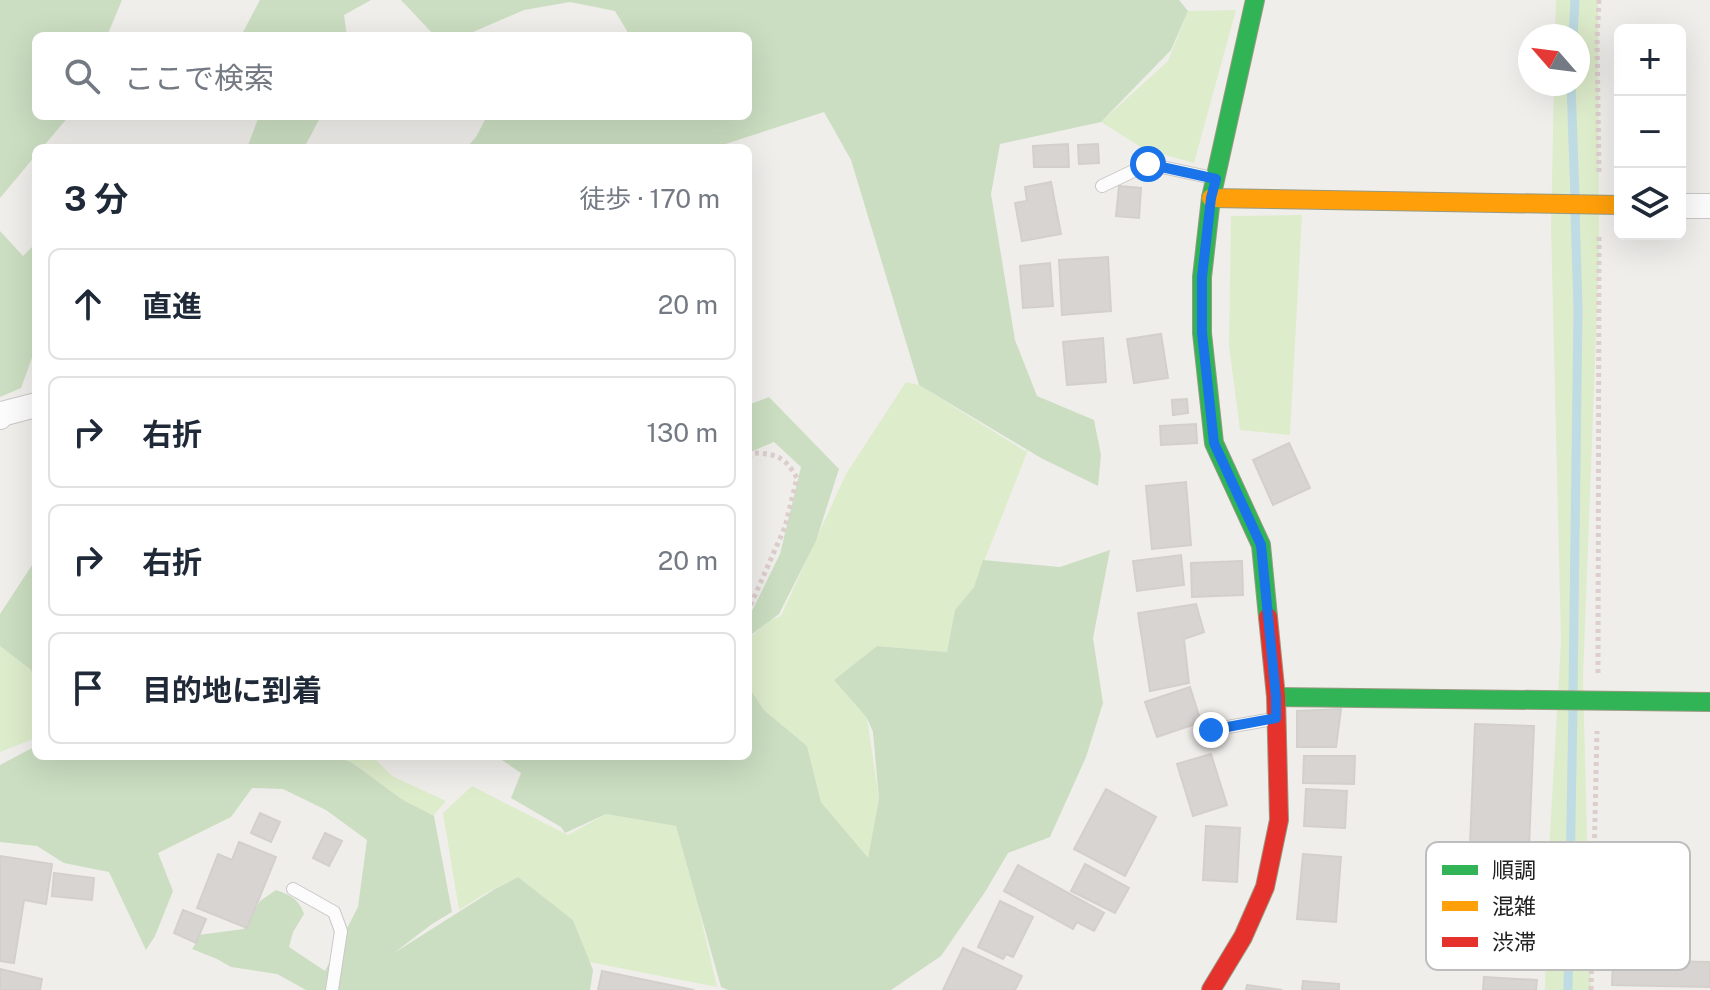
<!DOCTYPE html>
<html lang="ja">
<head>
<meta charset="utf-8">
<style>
  :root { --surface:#fff; --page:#f6f6f7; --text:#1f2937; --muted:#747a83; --line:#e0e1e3 }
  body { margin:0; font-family:"Public Sans","Noto Sans JP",sans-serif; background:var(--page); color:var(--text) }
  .controls { position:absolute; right:24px; top:24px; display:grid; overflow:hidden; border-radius:12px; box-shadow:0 8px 32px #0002 }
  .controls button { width:72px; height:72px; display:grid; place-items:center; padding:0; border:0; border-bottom:2px solid var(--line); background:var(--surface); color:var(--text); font:40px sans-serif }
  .compass { position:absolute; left:1518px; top:24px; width:72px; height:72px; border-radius:50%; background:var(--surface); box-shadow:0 8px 32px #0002; rotate:298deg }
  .stop { position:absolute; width:24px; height:24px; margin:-18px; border:6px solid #1a73e8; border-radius:50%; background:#fff }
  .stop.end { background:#1a73e8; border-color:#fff; box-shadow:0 2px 8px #0008 }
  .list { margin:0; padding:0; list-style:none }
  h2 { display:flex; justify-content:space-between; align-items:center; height:104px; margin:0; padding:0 32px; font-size:34px }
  h2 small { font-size:26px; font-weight:400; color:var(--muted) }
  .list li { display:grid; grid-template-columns:52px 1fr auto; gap:24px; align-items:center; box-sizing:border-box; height:112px; margin:0 16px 16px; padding:0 16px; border:2px solid var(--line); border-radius:12px }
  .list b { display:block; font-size:30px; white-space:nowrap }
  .list em { font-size:26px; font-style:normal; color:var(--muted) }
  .icon { flex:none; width:44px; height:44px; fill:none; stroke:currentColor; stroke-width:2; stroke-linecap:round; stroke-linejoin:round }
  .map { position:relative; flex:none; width:1710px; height:990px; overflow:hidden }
  .search { position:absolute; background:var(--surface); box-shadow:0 8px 32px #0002; left:32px; top:32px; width:720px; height:88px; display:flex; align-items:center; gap:20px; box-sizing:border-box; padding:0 28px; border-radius:12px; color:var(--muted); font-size:30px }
  .panel { position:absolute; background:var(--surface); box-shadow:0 8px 32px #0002; left:32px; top:144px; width:720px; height:616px; border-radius:12px }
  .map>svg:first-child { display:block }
  .grass { fill:#ddeccb }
  .forest { fill:#cbdec1 }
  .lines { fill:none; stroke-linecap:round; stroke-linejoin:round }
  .stream { stroke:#bfdbe3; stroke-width:9 }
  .building { fill:#d7d4d2; stroke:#d3d0cc; stroke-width:2 }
  .lane-casing { stroke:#c9c8c7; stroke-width:14 }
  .street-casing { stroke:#c9c8c7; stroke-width:26 }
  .fast-casing { stroke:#999a82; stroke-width:20 }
  .slow-casing { stroke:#999a82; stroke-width:20 }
  .jam-casing { stroke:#999a82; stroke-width:20 }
  .path { stroke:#dccecd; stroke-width:5; stroke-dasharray:4 4; stroke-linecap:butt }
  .lane { stroke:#fdfcfc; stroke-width:12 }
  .street { stroke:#fdfcfc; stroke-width:24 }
  .fast { stroke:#30b455; stroke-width:18 }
  .slow { stroke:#ff9f0a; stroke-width:18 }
  .jam { stroke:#e5322d; stroke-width:18 }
  .route { stroke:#1a73e8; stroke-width:10 }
  .key { fill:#fff; stroke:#bdbdbd; stroke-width:2 }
  .key-label { font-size:22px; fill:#222 }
</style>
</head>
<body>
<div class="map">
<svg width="1710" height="990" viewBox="0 0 1710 990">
  <rect width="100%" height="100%" fill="#f0eeeb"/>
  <path class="grass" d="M1556,0H1598L1599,256L1583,679L1591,990H1545L1547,887L1561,641L1551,228L1554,84H1578V36H1555Z
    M1236,10L1194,163L1144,149L1101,122L1168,61L1188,11Z
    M1302,215L1290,435L1240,430L1229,346L1231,216Z
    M906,382L919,385L1025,451L1028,450L974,587L955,610L947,652L877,646L834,680L867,718L879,799L868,859L821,802L807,746L764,710L748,686V639L770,620L781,616L846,474Z
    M0,646L30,669L36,680V738L0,752Z
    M331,756H372L392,776L446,801L433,816L403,800L351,762Z
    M472,786L568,835L606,814L676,826L697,901L717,987L589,962L573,920L518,877L486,893L459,910L443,813Z"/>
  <path class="forest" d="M0,0H122L107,36H36V116H69L42,148H36V155L0,198Z
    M260,0H371L344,15L347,36H241Z
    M401,0H1179L1188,11L1171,50L1101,122L1000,144L991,194L1015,340L1037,396L1094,420L1101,455L1098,486L1041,458L919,385L851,160L824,112L713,148H466L476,137L487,116H748V36H630L615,11L570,2L524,10L464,36H435Z
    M259,116H321L304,148H247Z
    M0,231L23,256L36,243V347L21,388L0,397Z
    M769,397L839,469L816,541L779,614L748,637V619L780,554L801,467L774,442L748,453V405Z
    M1110,550L1093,638L1103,703L1086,757L1050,837L1008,853L985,892L941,956L891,990H728L721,987L676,826L606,814L565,833L561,827L511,798L521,773L496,756H748V686L764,710L807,746L821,802L868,858L879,799L873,732L867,718L834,680L877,646L947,652L955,610L974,587L983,560L1060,567Z
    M36,559V680L30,669L0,646V614Z
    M36,746V756H331L351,762L403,800L434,816L452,912L432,924L394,953L495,889L518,877L573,920L593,970L590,990H306L277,974L231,967L217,959L192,949L196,943L198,935L244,929L260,901L276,890C290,895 299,899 304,914L293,932L289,947L325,971L358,907L367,840L326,810L283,789L252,788L231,817L158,853L173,891L155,936L146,950L109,872L64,863L37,846L0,842V765Z"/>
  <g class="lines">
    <path class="stream" d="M1573,36L1575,0
      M1571,84L1575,197
      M1573,692L1578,309L1575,211
      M1568,990L1573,707"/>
  </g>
  <path class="building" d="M1068,144L1069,167H1034L1033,146Z
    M1098,144L1099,163L1079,164L1078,145Z
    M1051,182L1061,234L1022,241L1015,203L1027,201L1025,187Z
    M1119,186L1141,188L1139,218L1116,216Z
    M1108,257L1111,311L1062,315L1059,260Z
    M1050,263L1053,306L1023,308L1020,266Z
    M1161,334L1168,378L1134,383L1127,339Z
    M1103,338L1106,382L1067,385L1063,342Z
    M1187,399L1188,413L1173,415L1172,400Z
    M1196,424L1197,443L1161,445L1160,426Z
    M1289,443L1310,488L1273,505L1253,460Z
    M1186,482L1191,545L1152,549L1146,486Z
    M1181,555L1184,585L1137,591L1133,561Z
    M1242,561L1243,595L1192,597L1191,563Z
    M1196,604L1204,632L1184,639L1189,683L1150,691L1138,613Z
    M1190,687L1201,722L1157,737L1145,702Z
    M1341,709L1336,747H1297V711Z
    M1475,724L1534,726L1525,943L1466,941Z
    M1211,754L1227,805L1193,816L1177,764Z
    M1304,756H1355L1354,784L1303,783Z
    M1106,789L1156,817L1125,876L1074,849Z
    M1306,789L1347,791L1345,828L1304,826Z
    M260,813L280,822L271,842L251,833Z
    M1206,826L1240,828L1237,882L1203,880Z
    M325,833L342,841L329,866L313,858Z
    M239,842L276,857L247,928L197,908L218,854L232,860Z
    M1303,854L1341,857L1336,922L1297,919Z
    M0,856L52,864L46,904L24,900L14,963L0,961Z
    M1085,864L1129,888L1115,913L1071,891Z
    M1018,865L1104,913L1094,931L1077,922L1073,929L1004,891Z
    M54,873L94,878L92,900L52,896Z
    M1000,901L1033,917L1013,957L1006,954L1003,959L978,947Z
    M183,910L206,919L196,943L174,933Z
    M963,948L1022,976L1015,990H943Z
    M1613,960L1710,962V987L1612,985Z
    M0,969L42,979L40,990H0Z
    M602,971L694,990H598Z
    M1484,977L1537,980L1536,990H1483Z
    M1303,981L1339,984V990H1302Z
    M1247,985L1282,990H1246Z"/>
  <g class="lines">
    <g class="lane-casing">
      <path id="lane" d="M1102,186L1148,164L1213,178
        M1211,730L1273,719
        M293,889L334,912L341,931L332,990"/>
    </g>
    <g class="street-casing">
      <path id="street" d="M1680,206H1710
        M0,417L2,414L36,405"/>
    </g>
    <g class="fast-casing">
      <path id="fast" d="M1255,0L1211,198L1202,277V333L1214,443L1261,545L1268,617
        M1276,697L1710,702"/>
    </g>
    <g class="slow-casing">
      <path id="slow" d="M1211,198L1620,205"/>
    </g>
    <g class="jam-casing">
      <path id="jam" d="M1211,990L1243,937L1265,887L1279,820L1276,697L1268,617"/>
    </g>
    <path class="path" d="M1599,0L1597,39L1599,173
      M748,457L754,453C777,454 785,457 797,478L785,527L748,611
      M1598,673L1599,235
      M1591,990L1597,731"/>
    <use href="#lane" class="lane"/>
    <use href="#street" class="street"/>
    <use href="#fast" class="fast"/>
    <use href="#slow" class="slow"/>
    <use href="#jam" class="jam"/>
  </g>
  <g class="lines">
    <path class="route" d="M1148,164L1216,179L1211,198L1202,277V333L1214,443L1261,545L1276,697V718L1211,730"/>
  </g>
  <rect x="1426" y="842" width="264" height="128" rx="12" class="key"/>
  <rect x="1442" y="865" width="36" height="10" fill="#30b455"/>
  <rect x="1442" y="901" width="36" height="10" fill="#ff9f0a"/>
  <rect x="1442" y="937" width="36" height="10" fill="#e5322d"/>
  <g class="key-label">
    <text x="1492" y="878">順調</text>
    <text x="1492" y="914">混雑</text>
    <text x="1492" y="950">渋滞</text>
  </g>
</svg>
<div class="controls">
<button>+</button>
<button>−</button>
<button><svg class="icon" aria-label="layers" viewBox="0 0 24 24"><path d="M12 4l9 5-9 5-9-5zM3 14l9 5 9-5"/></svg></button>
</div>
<svg class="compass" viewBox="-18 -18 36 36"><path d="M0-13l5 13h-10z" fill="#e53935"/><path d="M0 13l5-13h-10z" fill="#747a83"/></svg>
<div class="stop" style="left:1148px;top:164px"></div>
<div class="stop end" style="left:1211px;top:730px"></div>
<div class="search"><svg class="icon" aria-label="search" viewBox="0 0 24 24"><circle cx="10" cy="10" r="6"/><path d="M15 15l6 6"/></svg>ここで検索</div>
<section class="panel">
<h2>3 分<small>徒歩 · 170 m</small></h2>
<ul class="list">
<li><svg class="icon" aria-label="ahead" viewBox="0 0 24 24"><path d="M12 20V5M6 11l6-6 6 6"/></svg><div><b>直進</b></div><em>20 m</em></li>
<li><svg class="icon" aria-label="right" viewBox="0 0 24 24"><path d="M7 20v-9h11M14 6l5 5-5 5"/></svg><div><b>右折</b></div><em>130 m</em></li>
<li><svg class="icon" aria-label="right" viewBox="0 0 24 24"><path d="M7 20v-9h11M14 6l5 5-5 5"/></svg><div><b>右折</b></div><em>20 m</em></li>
<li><svg class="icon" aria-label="arrive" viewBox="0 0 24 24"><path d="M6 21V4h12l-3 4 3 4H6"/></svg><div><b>目的地に到着</b></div></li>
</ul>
</section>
</div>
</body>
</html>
